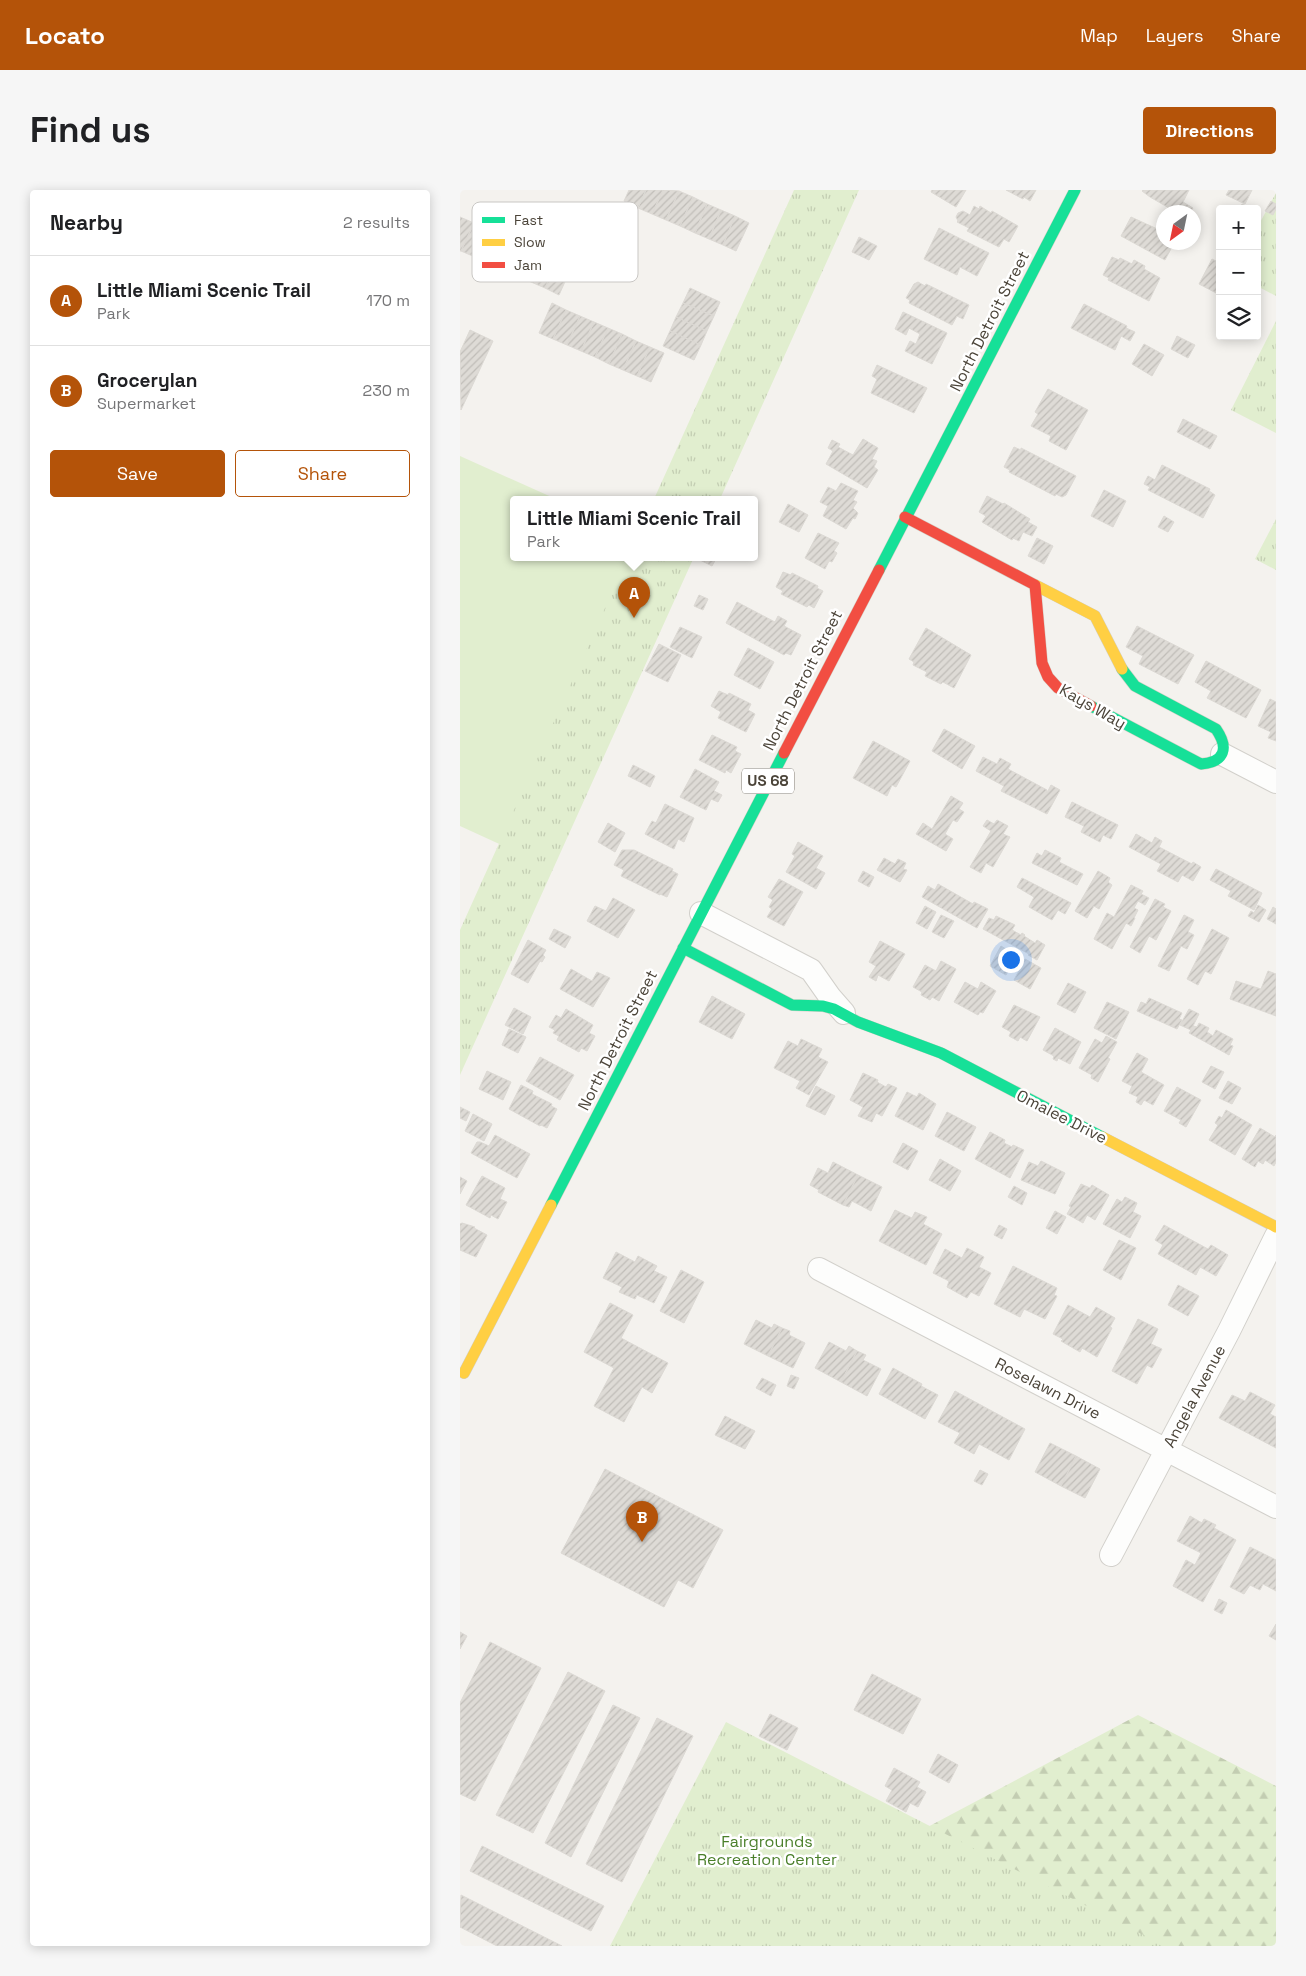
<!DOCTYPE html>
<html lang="en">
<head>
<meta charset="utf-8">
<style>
  :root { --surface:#fff; --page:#f6f6f6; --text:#202124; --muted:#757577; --line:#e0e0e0; --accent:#b45309 }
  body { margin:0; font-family:"Space Grotesk",sans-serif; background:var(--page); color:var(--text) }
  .controls { position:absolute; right:15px; top:15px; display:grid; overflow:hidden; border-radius:5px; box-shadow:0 2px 12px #0003 }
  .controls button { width:45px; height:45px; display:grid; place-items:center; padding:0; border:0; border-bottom:1px solid var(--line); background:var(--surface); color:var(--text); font:25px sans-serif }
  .compass { position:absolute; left:696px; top:15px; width:45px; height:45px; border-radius:50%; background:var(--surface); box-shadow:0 2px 12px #0003; rotate:213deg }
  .you { position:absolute; left:550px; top:769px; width:18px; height:18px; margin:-12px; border:4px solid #fff; border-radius:50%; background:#1a73e8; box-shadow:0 0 0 8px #1a73e833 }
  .badge { display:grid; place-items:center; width:32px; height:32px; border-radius:50%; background:var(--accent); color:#fff; font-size:16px; font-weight:700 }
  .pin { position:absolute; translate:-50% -41px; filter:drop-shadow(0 1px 2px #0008) }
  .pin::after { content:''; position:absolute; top:26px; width:18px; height:15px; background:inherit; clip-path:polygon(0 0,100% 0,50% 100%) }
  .popup { position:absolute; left:50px; top:306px; width:248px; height:65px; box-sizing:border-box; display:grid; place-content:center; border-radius:5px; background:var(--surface); filter:drop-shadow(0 1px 4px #0005); font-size:16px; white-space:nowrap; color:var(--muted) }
  .popup b { font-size:19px; color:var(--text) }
  .popup::after { content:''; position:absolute; left:50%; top:100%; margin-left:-10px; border:10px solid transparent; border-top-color:var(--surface) }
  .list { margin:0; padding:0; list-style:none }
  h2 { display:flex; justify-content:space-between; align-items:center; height:65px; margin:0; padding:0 20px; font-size:21px }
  h2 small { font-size:16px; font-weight:400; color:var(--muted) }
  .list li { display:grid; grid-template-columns:32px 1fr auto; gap:15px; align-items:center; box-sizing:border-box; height:90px; padding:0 20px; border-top:1px solid var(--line) }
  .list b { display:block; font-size:19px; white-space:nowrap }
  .list p { margin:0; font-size:16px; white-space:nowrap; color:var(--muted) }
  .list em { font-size:16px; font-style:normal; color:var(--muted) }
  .actions { display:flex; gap:10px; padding:15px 20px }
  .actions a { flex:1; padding:11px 0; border:1px solid var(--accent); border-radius:5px; text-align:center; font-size:18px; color:var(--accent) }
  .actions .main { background:var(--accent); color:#fff }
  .icon { flex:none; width:28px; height:28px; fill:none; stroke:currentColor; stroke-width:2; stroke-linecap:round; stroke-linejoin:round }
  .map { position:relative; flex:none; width:816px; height:1756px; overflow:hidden; border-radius:5px }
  header { display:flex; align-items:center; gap:30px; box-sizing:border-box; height:70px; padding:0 25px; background:var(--accent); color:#fff }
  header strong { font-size:24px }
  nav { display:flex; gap:28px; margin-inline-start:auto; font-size:18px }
  .intro { display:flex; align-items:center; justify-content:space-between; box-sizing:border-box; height:120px; padding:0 30px }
  h1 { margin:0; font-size:35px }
  .button { padding:12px 22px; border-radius:5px; background:var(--accent); color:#fff; font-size:18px; font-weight:700 }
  main { display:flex; gap:30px; padding:0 30px }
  aside { flex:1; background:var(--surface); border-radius:5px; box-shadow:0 2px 12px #0003 }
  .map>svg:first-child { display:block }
  .grass { fill:#e1eecf }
  .forest { fill:url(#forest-firs) }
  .park { fill:url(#park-tufts) }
  .building { fill:url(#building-hatch); stroke:#dcd9d4 }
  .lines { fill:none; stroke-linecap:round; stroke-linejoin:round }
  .street-casing { stroke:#d2d0cb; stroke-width:24 }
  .fast-casing { stroke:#d3cfc5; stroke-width:12 }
  .slow-casing { stroke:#d3cfc5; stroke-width:12 }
  .jam-casing { stroke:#d3cfc5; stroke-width:12 }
  .street { stroke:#fdfdfc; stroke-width:22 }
  .fast { stroke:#16e098; stroke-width:11 }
  .slow { stroke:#ffcf43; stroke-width:11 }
  .jam { stroke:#f24e42; stroke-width:11 }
  .labels { text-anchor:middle; stroke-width:5; stroke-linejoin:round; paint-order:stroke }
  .shield { fill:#fff; stroke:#817c74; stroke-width:1 }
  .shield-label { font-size:15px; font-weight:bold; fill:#4b4439 }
  .street-label { font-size:16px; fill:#4b4439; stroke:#fff }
  .park-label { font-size:16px; fill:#4a7f2a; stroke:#fff }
  .key { fill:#fff; stroke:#c9c7c4; stroke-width:1 }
  .key-label { font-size:14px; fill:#4b4439 }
</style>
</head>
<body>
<header>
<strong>Locato</strong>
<nav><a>Map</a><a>Layers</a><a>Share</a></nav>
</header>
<div class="intro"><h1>Find us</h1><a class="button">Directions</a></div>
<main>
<aside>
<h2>Nearby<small>2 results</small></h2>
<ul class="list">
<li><span class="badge">A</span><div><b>Little Miami Scenic Trail</b><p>Park</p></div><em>170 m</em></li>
<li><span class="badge">B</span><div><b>Grocerylan</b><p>Supermarket</p></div><em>230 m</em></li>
</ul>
<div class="actions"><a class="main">Save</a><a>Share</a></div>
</aside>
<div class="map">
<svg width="816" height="1756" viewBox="0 0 816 1756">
  <defs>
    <pattern id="forest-firs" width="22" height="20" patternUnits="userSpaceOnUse" patternTransform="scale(1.25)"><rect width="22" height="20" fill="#e1eecf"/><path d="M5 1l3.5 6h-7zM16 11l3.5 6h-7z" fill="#c3cdb2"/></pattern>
    <pattern id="park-tufts" width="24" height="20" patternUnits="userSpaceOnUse" patternTransform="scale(1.25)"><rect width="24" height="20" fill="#e1eecf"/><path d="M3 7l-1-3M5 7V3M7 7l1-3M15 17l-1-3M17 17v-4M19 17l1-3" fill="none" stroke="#c3cdb2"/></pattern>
    <pattern id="building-hatch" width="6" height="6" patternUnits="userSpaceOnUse" patternTransform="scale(1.25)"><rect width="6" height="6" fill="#dedbd6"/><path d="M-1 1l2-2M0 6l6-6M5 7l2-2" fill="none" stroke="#c0bdb8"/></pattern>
  </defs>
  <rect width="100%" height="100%" fill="#f4f2ee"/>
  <path class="grass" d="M0,266L96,309H54V367H179L48,658L0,636Z"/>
  <path class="forest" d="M678,1525L816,1596V1756H183L462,1640Z"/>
  <path class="park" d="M334,0H399L260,309H194Z
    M816,3V106L797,96V38Z
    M816,131V243L771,220Z
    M816,329V380L795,369Z
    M168,367H234L0,885V740Z
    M266,1532L705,1756H150Z"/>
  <path class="building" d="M169,0H186L178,18L164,11Z
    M186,0H203L192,24L178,18Z
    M203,0L219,1L206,30L192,24Z
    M472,0H506L496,17L471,2Z
    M546,0H576L570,11L564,7L563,9Z
    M683,0H729L723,12L733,18L730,22H716L690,7L682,1Z
    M769,0H792L785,14L766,5Z
    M219,1L233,7L220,36L206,30Z
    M233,7L247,14L235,43L220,36Z
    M811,11L816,14V19L813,25L805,21Z
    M247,14L261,20L249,49L235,43Z
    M782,14L791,19H780Z
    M514,16L519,19L520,16L531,23L532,21L558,36L549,52L544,49L539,57L507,41L509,38L497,32L498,31L496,27L498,23L503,21L510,25Z
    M261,20L275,26L263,55L249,49Z
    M275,26L289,33L276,61L263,55Z
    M0,27L14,33L1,61H0Z
    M671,27L704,42V52L713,55L705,70L661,46Z
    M14,33L28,39L15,67L1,61Z
    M479,38L529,63L517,86L500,77L497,85L464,69Z
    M28,39L42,45L29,74L15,67Z
    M42,45L56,51L43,80L29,74Z
    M399,47L417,56L409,70L392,62Z
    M56,51L70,57L57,86L43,80Z
    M70,57L84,64L71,92L57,86Z
    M84,64L98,70L85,98L71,92Z
    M652,67L659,70L660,68L672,74L674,70L685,76L684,79L700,88L689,111L648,90L649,88L643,85Z
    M752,69L760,73V105L739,94Z
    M98,70L112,76L99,105L85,98Z
    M458,92L465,96L466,94L509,115L503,129L497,126L492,135L449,113L450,110L446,108L454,94Z
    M230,98L260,112L254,126L223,113Z
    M92,113L106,120L93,149L79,143Z
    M223,113L254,126L247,141L216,127Z
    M624,114L667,136L666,138L675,142L670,151L661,146L655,160L611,138Z
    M106,120L120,126L107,155L93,149Z
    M443,122L487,143L472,174L445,161L450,151L456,154L460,144L449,138L446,145L435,139Z
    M120,126L134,132L121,161L107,155Z
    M216,127L247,141L241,155L210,141Z
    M134,132L148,138L135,167L121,161Z
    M148,138L162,144L149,174L135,167Z
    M10,140L33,151L1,220L0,162Z
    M210,141L241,155L234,170L203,156Z
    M162,144L176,151L163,180L149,174Z
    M717,146L735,155L728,168L711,159Z
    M176,151L190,157L177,186L163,180Z
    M684,154L704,165L692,186L672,174Z
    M190,157L204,163L191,192L177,186Z
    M417,175L467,198L454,223L411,203L417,189L412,186Z
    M588,199L628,220L606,260L589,251L591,246L571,236L578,224L575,222Z
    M723,229L757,246L750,259L717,242Z
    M403,249L418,258L412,269L417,271L414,277L418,280L407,298L366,274L373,261L368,258L372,250L380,254L378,257L393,265Z
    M554,257L561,260V258L616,286L606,305L602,307L596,304L595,306L549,282L550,280L544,277Z
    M702,275L750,299L749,301L755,305L743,328L688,300L690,297L684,294L688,286L695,290Z
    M381,293L398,301L393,310L397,312L393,318L398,323L395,329L393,328L386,339L363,326L368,316L360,312L368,297L376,301Z
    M644,300L666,311L653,337L631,326Z
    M527,306L543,314L544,313L570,329L568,332L577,337L572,346L563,342L559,351L553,348L552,350L522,332L526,326L519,322Z
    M328,314L348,325L339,342L319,332Z
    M704,326L714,332L708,342L698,337Z
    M358,343L379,353L374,361L377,363L372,372L369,371L365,379L345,368Z
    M577,348L593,356L584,374L568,366Z
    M234,367H257L252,376Z
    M323,382L331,385L332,383L358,396L357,398L363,401L354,418L349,415L347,417L321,404L323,401L316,397Z
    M239,405L248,409L243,420L234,416Z
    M277,412L315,432L318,426L327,431L324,436L341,445L331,465L326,463L324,465L266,433Z
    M677,436L734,465L718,494L679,474L683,466L666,457Z
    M220,437L242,447L232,468L210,457Z
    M466,438L511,465L494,498L483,492L481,494L465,486L467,482L453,475L454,472L449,469Z
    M199,454L221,465L208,492L185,481Z
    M288,458L314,472L300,499L274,485Z
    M746,471L801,500L786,528L747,508L751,501L735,492Z
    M259,501L268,505L269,503L291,514L288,520L295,524L286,542L258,528L261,522L251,516Z
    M810,509L816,512V551L808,548L811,542L798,536Z
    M484,539L515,556L502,579L472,561Z
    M252,545L277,557L275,561L281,564L271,583L266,580L265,583L239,570Z
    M413,551L450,571L436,597L432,595L427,606L393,588Z
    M523,567L537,574L540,568L551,574L548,579L587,600V603L591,595L600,600L587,624L541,601L544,596L516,581Z
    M173,575L195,586L190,597L168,586Z
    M235,579L259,592L254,601L262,605L258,612L251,609L246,620L220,607Z
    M491,606L503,613L499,619L504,622L497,632L493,630L485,644L493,649L486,661L456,644L463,633L472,639Z
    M612,612L658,635L651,649L643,645L640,652L621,642L624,636L605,627Z
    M205,614L234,628L224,652L218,649L214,659L185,644L192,631L196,633Z
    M527,630L534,634L537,630L548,636L543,644L550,647L533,677L526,673L521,683L510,677L531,641L523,636Z
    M148,633L165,643L155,662L138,652Z
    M676,644L692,653L695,647L702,651L699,657L732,674L733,672L741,677L733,691L722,685L718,692L697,681L701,674L669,657Z
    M338,652L363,666L356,678L365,683L356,699L326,682L335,666L332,664Z
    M162,660H174L213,679L212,681L218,684L207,707L200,704V705L161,686L164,680L154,675Z
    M585,660L601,668L599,672L623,684L617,695L572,673L577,663L582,666Z
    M424,668L435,674L438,669L446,673L443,679L447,680L440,692L417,680Z
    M756,679L802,703L794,720L768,706L771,701L750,690Z
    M403,681L414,687L409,697L398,691Z
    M638,681L650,688L648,692L652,695L639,719L634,716L627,728L615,721Z
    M562,688L611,713L605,724L598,720L592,730L569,717L574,707L557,697Z
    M319,689L343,702L324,736L307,727L312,719L309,717L313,710L308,707Z
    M478,694L513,714L514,712L528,719L517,738L462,707L468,696L475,700Z
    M671,695L683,701L681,704L689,708L685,715L678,711L674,718L678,720L674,728H675L671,736L666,733L652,759L634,749L647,723L654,727Z
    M153,708L175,720L158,748L127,731L135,716L146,721Z
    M695,709L705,714L703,717L711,721L696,750L689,746L680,763L670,757Z
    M798,715L806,720L799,732L788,726L791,721L794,723Z
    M465,716L476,722L467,739L456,733Z
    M813,717L816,719V734L807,729Z
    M481,725L494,731L484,748L472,742Z
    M724,725L734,730L728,742L734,745L727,759L721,756L709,781L698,776Z
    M536,726L555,735L552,740L561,745L562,743L565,745L564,746L575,753L577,750L585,755L577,770L568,765L569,764L523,739L529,728L534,730Z
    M94,739L111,747L105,758L89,749Z
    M752,739L769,748L751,784L745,781L738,795L727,789Z
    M68,750L86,760L83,765L85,767L82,772L80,771L68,793L51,784Z
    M420,751L445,764L429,791L418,785L416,791L409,787L416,776L409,772Z
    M541,756L557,766L546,785L530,776Z
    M565,769L581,778L570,799L554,790Z
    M481,771L496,779L479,811L472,807L470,810L461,805L462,802L453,797L465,775L476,781Z
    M111,779L132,791L137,782L150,788L133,817L100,799Z
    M808,781L816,784V826L770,809L776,791L801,799Z
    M505,792L518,799L521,792L536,801L523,823L520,822L518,825L494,812Z
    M608,793L626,802L615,823L597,814Z
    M252,806L285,824L272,849L239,832Z
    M689,808L722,823L719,829L722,830L717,839L677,821L681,812L686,814Z
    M647,812L669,822L656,849L634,838Z
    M554,815L580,827L567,851L560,847L558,851L549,846L551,842L542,837Z
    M54,818L71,827L63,844L45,835Z
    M106,819L133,835L129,843L135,846L127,861L121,858L119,862L97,850L99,846L93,843L95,840L89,837L96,825L101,828Z
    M729,819L739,824L733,836L737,837L739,833L749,838L747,842L753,846L756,840L773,849L770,855L773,856L769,865L729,843L731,840L720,835Z
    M595,838L621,852L610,874L598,868L597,871L593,869L594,866L583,860Z
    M49,839L66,847L58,863L42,855Z
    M646,846L657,852L648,868L650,869L638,892L631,888L632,885L619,878L635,849L642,853Z
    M341,849L362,859L358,867L368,872L349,905L336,898L340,891L314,878L328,851L338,856Z
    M677,863L688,869L681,882L704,895L693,915L684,910L681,915L676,912L678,907L669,903L672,896L662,891Z
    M80,867L114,885L100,910L66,891Z
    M751,876L764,882L755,899L742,892Z
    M27,881L51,892L43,910L19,899Z
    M403,883L418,890L417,892L426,897L428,894L437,898L422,926L416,923L412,932L398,926L403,917L390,910Z
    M768,891L781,898L772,914L759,908Z
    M61,895L73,901L72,904L92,914L91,916L97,919L87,938L81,935L80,936L49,919Z
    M356,896L375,906L365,925L346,916Z
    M717,897L741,910L726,937L719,933L721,930L704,921Z
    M447,902L457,907L459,903L476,914L463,940L435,926Z
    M0,917L10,922L6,931L0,928Z
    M766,920L792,935L775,965L749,950L758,935L755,933L759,926L762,928Z
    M487,922L516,937L504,961L475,946Z
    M13,924L32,934L24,951L5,941Z
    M800,938L815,947L816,945V972L814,976L805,970L803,974L798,971L795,977L782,969Z
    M530,942L545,950L544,953L552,957L553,955L564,960L550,988L515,969Z
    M35,945L70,964L57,988L11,963L17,952H20L29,956Z
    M443,953L458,961L448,980L433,972Z
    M480,969L501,981L490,1001L469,990Z
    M581,971L605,983L595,1004L561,990L569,972L578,976Z
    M373,972L398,985L383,1015L358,1002L359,1000L350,995L358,978L368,983Z
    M398,985L422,997L411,1021L392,1011L389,1017L383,1015Z
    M22,986L45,998L40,1009L47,1012L38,1029L31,1025L30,1028L6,1015Z
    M0,987L7,991L0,1004Z
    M621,994L630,998L632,995L649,1005L635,1030L627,1025L623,1033L607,1024L611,1017L609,1016Z
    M554,996L567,1003L562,1015L548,1007Z
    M665,1007L677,1013L673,1022L681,1026L670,1048L643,1034L657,1009L662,1012Z
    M435,1020L452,1028L455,1022L467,1027L463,1034L482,1044L466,1075L419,1051Z
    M595,1021L606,1027L597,1044L586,1038Z
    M2,1033L15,1037L14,1038L27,1045L16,1067L0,1060V1034Z
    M539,1035L547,1039L542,1049L534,1045Z
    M704,1035L748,1059L751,1055L768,1065L756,1086L740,1077L736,1085L698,1064L703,1055L695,1050Z
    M659,1050L676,1058L661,1090L643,1080Z
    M507,1058L524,1067L519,1077L531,1083L519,1106L511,1102L507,1108L487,1097L489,1091L473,1083L485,1059L502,1068Z
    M156,1062L175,1072L178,1066L197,1076L194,1081L207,1087L194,1113L177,1105L175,1109L159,1102L162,1097L143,1088Z
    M553,1076L597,1098L594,1105L597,1106L585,1129L564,1119L560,1127L534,1114Z
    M221,1080L244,1092L224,1133L200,1121Z
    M718,1095L739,1106L728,1126L708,1115Z
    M150,1113L173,1125L161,1148L208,1173L192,1203L182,1197L164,1232L134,1216L154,1178L124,1162Z
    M608,1115L630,1127L636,1117L655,1128L650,1137L652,1138L637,1167L622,1158L620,1162L601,1151L603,1149L593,1144Z
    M678,1129L698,1139L691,1154L702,1159L692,1178L687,1175L677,1194L652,1181Z
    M296,1130L312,1138L314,1134L322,1138L308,1166L284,1154Z
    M322,1138L330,1141L329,1145L345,1153L333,1178L308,1166Z
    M369,1152L386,1161L389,1156L397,1161L381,1192L355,1178Z
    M397,1161L406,1165L403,1170L421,1179L407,1206L381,1192Z
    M433,1178L462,1194L461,1196L478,1205L465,1229L419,1204Z
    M331,1185L339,1188L334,1199L327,1196Z
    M302,1188L316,1195L311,1206L296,1198Z
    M495,1201L565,1239L549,1270L519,1254L514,1264L494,1253L500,1243L478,1232Z
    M790,1202L815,1215L810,1224L816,1227V1258L759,1228L772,1205L785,1211Z
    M265,1226L295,1241L285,1259L255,1245Z
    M590,1253L616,1266L601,1296L575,1282Z
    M616,1266L640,1279L625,1308L601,1296Z
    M145,1279L263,1340L233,1398L218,1390L204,1417L101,1363Z
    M520,1280L528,1284L522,1295L514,1291Z
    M730,1326L742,1333L744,1329L756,1335L754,1338L776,1350L743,1412L713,1396L726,1370L735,1375L741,1363L717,1351Z
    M790,1357L816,1370V1401L803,1394L800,1400L790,1395L784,1404L770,1397Z
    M759,1409L767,1413L762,1424L754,1420Z
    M816,1434V1450L809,1446Z
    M0,1442L7,1446L0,1459Z
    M30,1452L81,1478L15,1611L0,1604V1513Z
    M108,1482L145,1501L73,1643L36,1625Z
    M412,1484L461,1509L443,1544L394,1520Z
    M153,1515L180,1528L111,1667L85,1653Z
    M310,1524L338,1538L327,1560L299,1546Z
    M197,1528L233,1546L162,1692L126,1674Z
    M478,1564L498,1575L489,1593L469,1582Z
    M434,1578L460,1592L457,1597L466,1602L458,1617L450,1613L446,1622L426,1611L432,1600L425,1596Z
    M22,1656L144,1716L131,1741L10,1681Z
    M1,1705L102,1756H37L0,1737Z"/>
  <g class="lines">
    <g class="street-casing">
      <path id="street" d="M762,564L816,592
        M241,723L351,780L370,807L384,823
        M359,1079L816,1317
        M651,1365L769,1141L816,1046"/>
    </g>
    <g class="fast-casing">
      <path id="fast" d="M419,380L615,0
        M631,516L741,574C765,572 769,558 756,539L675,496L662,479
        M223,758L332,815L363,816L374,819L398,832L481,863L642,947
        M91,1015L324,563"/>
    </g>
    <g class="slow-casing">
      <path id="slow" d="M575,395L635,426L662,479
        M642,947L816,1037
        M4,1183L91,1015"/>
    </g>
    <g class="jam-casing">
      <path id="jam" d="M445,327L575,395L582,473L588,487L598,498L631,516
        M324,563L419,380"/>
    </g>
    <use href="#street" class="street"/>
    <use href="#fast" class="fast"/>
    <use href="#slow" class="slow"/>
    <use href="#jam" class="jam"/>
  </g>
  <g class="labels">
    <rect class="shield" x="282" y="578.5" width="52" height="25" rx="4"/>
    <g class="shield-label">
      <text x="308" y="596">US 68</text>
    </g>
    <g class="street-label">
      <text transform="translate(529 131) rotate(-63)" y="6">North Detroit Street</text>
      <text transform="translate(342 490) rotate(-63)" y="6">North Detroit Street</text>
      <text transform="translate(633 516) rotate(30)" y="6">Kays Way</text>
      <text transform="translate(157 850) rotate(-63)" y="6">North Detroit Street</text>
      <text transform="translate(602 926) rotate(27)" y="6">Omalee Drive</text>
      <text transform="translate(588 1198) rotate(27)" y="6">Roselawn Drive</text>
      <text transform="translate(734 1206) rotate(-62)" y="6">Angela Avenue</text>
    </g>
    <g class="park-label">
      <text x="307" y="1657">Fairgrounds<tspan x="307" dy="18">Recreation Center</tspan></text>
    </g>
  </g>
  <rect x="12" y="12" width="166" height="80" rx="8" class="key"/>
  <rect x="22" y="27" width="23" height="6" fill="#16e098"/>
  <rect x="22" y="49" width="23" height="7" fill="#ffcf43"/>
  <rect x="22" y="72" width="23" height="6" fill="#f24e42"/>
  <g class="key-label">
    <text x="54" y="35">Fast</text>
    <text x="54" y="57">Slow</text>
    <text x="54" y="80">Jam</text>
  </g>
</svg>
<div class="controls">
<button>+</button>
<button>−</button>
<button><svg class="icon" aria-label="layers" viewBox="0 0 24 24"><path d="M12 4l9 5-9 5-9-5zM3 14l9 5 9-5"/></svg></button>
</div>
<svg class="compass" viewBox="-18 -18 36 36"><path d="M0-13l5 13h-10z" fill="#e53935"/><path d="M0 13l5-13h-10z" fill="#757577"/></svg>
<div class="you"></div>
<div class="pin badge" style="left:174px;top:428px">A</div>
<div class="popup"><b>Little Miami Scenic Trail</b>Park</div>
<div class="pin badge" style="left:182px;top:1352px">B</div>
</div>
</main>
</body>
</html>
